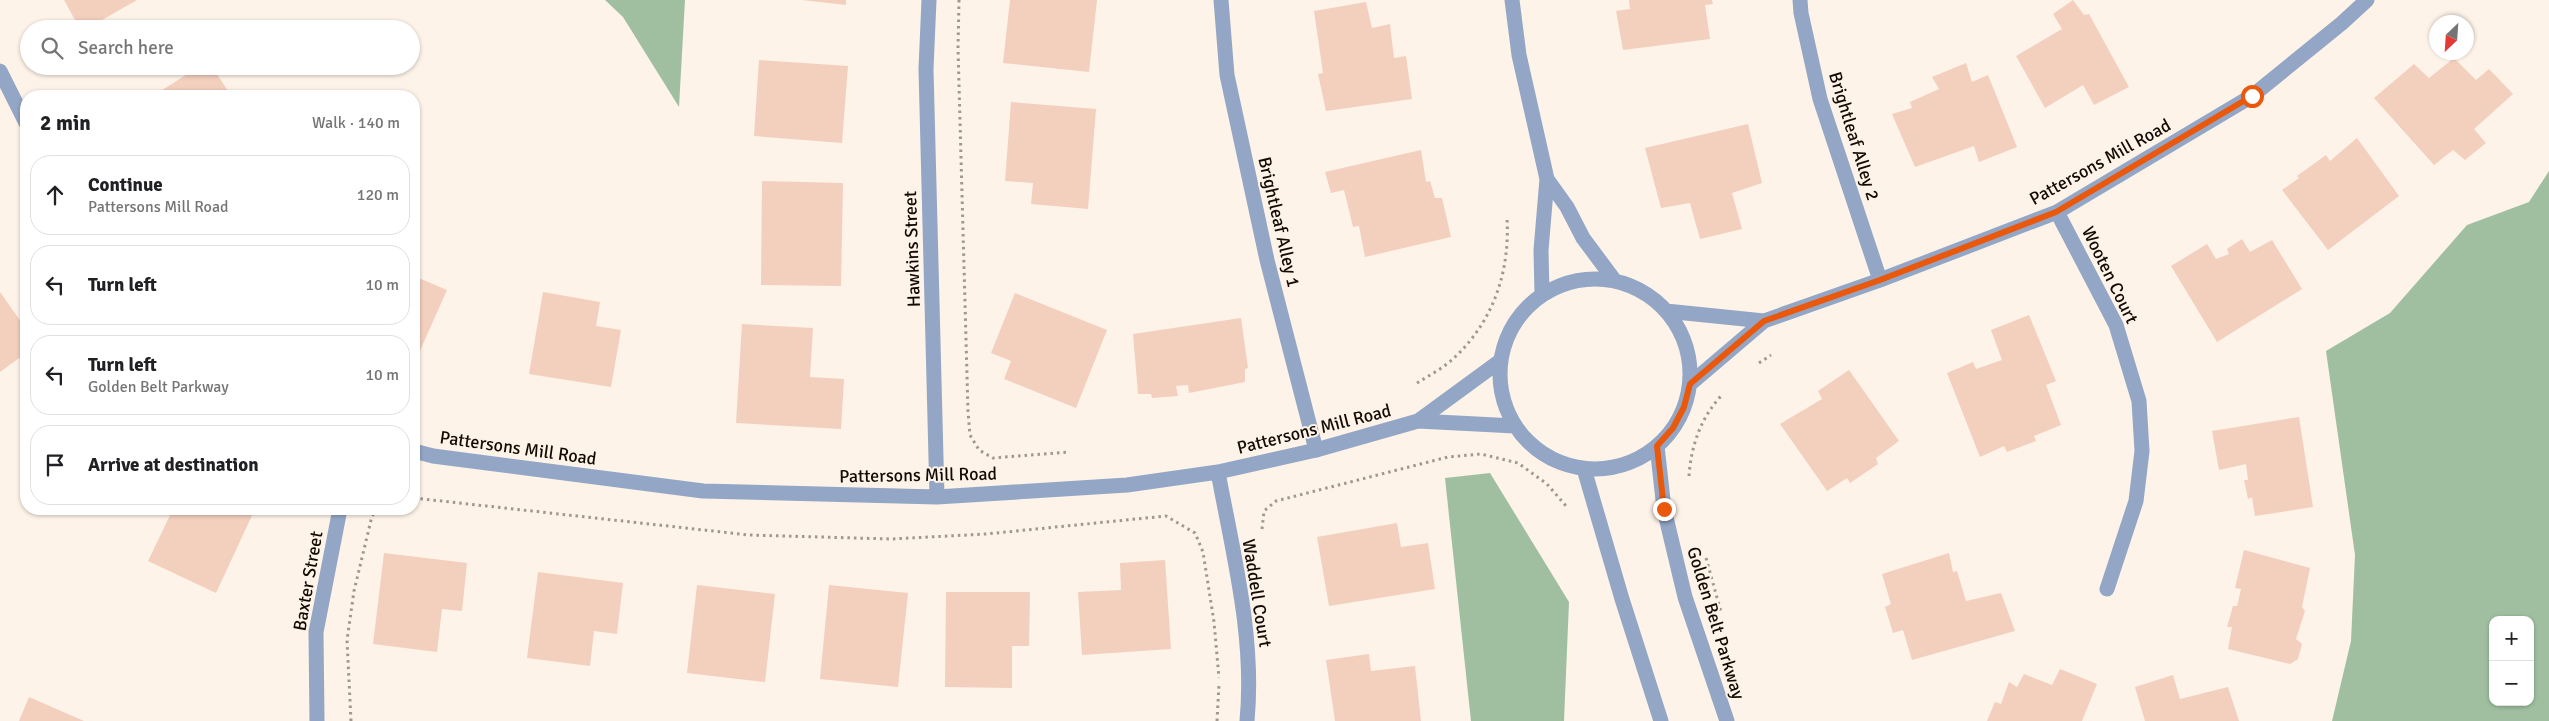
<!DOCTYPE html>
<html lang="en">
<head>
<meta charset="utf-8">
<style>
  :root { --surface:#fff; --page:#f2f2f2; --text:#202124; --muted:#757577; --line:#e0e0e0 }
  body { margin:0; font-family:Signika,sans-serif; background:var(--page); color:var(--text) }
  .controls { position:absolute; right:15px; bottom:15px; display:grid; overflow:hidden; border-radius:10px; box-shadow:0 1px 4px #0004 }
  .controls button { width:45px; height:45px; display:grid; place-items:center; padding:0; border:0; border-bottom:1px solid var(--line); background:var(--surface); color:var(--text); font:25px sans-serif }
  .compass { position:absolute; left:2429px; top:15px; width:45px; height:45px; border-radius:50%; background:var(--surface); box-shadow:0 1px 4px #0004; rotate:205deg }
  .stop { position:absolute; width:15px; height:15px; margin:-11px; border:4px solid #ea580c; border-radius:50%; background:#fff }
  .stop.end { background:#ea580c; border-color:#fff; box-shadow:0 1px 5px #0008 }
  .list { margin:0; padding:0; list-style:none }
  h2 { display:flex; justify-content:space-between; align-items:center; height:65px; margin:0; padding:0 20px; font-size:21px }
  h2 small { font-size:16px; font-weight:400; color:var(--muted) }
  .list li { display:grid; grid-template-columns:32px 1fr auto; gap:15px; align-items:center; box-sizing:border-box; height:80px; margin:0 10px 10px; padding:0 10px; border:1px solid var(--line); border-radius:20px }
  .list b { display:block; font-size:19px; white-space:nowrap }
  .list p { margin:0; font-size:16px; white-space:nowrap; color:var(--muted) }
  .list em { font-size:16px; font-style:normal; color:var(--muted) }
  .icon { flex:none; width:28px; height:28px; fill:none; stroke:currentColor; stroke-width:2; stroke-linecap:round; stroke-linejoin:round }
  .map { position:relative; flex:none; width:2549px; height:721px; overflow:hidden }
  .search { position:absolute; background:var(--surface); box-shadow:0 1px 4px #0004; left:20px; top:20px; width:400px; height:55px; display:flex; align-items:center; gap:12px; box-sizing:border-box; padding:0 18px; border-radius:28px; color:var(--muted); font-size:19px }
  .panel { position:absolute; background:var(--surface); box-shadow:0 1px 4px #0004; left:20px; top:90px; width:400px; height:425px; border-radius:20px }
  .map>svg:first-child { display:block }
  .forest { fill:#a0bfa1; fill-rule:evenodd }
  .building { fill:#f3cfbe }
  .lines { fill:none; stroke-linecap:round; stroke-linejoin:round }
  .path { stroke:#a0978d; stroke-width:3; stroke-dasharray:2.5 4; stroke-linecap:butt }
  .lane { stroke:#93a6c5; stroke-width:15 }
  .street { stroke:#93a6c5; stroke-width:15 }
  .route { stroke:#ea580c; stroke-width:6 }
  .labels { text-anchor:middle; stroke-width:4; stroke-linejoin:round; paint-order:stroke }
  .street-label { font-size:18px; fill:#130b03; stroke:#fdf3e8 }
</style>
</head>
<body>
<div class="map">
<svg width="2549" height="721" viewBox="0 0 2549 721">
  <rect width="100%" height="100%" fill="#fdf3e8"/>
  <path class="forest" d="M605,0H685L679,107L623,17Z
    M2549,171V721H2332L2351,641L2355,555L2326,351L2390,313L2467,225L2529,202ZM2493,620H2530V702H2493Z
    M1490,473L1569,602L1564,721H1471L1445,478Z"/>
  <path class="building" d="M64,0H137L86,29H80Z
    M802,0H846V5Z
    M1010,0H1097L1089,72L1003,63Z
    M1629,0H1712L1713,4L1705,5L1710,39L1623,50L1616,11L1630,9Z
    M2073,0L2084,15L2089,14L2129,87L2094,105L2083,85L2045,108L2016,56L2062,29L2053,14Z
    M1366,2L1372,28L1390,24L1394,58L1406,56L1412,99L1326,111L1318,74L1323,73L1314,11Z
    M2454,58L2476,80L2489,69L2513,94L2474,129L2486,143L2465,160L2453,150L2434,165L2374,98L2414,64L2429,78Z
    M759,60L848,66L842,143L754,136Z
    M1966,63L1972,82L1988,75L2017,147L1979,162L1974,146L1915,167L1892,114L1912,108L1910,102L1939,89L1932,77Z
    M200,66H212L231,96H153Z
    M1011,102L1096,109L1088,209L1031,204L1033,183L1005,181Z
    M1748,124L1762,183L1732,193L1742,229L1700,239L1690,203L1661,208L1645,148Z
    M2357,138L2399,196L2328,250L2282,190L2299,178L2297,176L2326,155L2330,161Z
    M1421,150L1426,182L1430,181L1435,198H1442L1451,237L1365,257L1359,226L1353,227L1344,190L1331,193L1325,172Z
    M762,181L843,183L841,286L761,285Z
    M2242,239L2250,252L2272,240L2302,289L2217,342L2171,266L2207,244L2216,259L2229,254L2227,249Z
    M414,276L447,290L414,364Z
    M0,292L26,329V353L0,372Z
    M543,292L600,302L596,326L621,330L611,387L529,374Z
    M1015,293L1107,330L1076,408L1004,379L1011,361L991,353Z
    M2029,315L2056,381L2046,385L2061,425L2034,436L2036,441L2007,452L2004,446L1980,457L1947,373L1973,362L1976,369L2002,360L1991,330Z
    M1241,318L1248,368L1245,369V382L1189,393L1188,385L1176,386L1178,396L1152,398L1151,394H1138L1133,334Z
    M742,324L813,328L810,377L844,379L841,429L736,423Z
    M1849,370L1899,441L1876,458L1878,464L1850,483L1847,478L1827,491L1780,424L1822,399L1818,391Z
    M2299,417L2313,507L2255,516L2252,497L2248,499L2244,480H2248L2246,464L2219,470L2212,431Z
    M173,509H255L216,593L148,561Z
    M1397,523L1401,547L1428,543L1435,589L1329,606L1317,537Z
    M2244,550L2310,568L2302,607L2305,611L2296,639L2302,644L2298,659L2290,664L2228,649L2232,627H2227L2233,606H2237L2241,589L2235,588Z
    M384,553L467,563L462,611L442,609L437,652L373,644Z
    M1949,553L1953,572L1957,571L1966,601L2001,593L2015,631L1912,660L1903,630L1893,633L1885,607L1891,604L1882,574Z
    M1165,560L1171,649L1082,655L1078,592L1121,590L1120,563Z
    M538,572L623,583L617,634L594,631L590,666L527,658Z
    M697,585L775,594L765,682L687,673Z
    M829,585L908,593L898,687L820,679Z
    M946,592H1030L1029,646H1012V688L945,687Z
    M1369,654L1371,671L1415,666L1421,721H1335L1326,660Z
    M2060,669L2097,684L2082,721H1987L1995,702L2001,704L2009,682L2017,687L2024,674L2052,685Z
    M2173,675L2180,699L2228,687L2239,721H2145L2135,687Z
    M29,697L84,721H19Z"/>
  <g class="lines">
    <path class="path" d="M959,0L958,48L968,412L970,435L979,450L993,458L1070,452
      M1759,363L1771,355
      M1417,383C1430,375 1445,367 1455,357C1494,320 1510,271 1507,218
      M1689,476C1691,447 1700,419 1721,396
      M414,498L749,535L891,539L986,534L1166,516L1195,533L1203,552L1214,622L1219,678
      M1262,529L1264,511L1276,501L1448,457L1481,454L1518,463L1547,484L1566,506
      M1706,558L1721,612
      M351,721L347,640L354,591L372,516L377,509
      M1217,721L1219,684"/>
    <path class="lane" d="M1221,0L1227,75L1267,260L1316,450
      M1800,0L1801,13L1820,99L1880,280"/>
    <path class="street" d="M929,0L926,69L937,497
      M1512,0L1519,55L1547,179L1541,250L1542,294
      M0,71L26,123
      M1547,179L1567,207L1583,238L1615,281
      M2057,212L2116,325L2139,401L2142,451L2136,501L2107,589
      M1500 374a95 95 0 1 1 190 0a95 95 0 1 1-190 0Z
      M1666,311L1764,321
      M1690,384L1764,321L1880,280L2057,212L2252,96L2342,23L2367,0
      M1418,421L1515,426
      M1657,446L1664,509L1685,597L1727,721
      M414,451L433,456L703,491L937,497L1127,485L1218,472L1316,450L1418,421L1500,361
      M1584,469L1622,599L1661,721
      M1218,472C1233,554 1255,637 1247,721
      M317,721L316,632L340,509"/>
  </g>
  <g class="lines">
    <path class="route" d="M1664,509L1657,446L1673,428L1684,407L1690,384L1764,321L1880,280L2056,212L2252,96"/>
  </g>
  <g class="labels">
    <g class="street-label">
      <text transform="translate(1854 136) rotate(73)" y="6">Brightleaf Alley 2</text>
      <text transform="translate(2100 162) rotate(-29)" y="6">Pattersons Mill Road</text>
      <text transform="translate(1279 222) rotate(77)" y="6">Brightleaf Alley 1</text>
      <text transform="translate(912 249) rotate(-92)" y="6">Hawkins Street</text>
      <text transform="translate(2110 275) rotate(64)" y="6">Wooten Court</text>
      <text transform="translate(1314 429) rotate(-14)" y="6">Pattersons Mill Road</text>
      <text transform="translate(518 448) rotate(8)" y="6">Pattersons Mill Road</text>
      <text transform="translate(918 475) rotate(-1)" y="6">Pattersons Mill Road</text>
      <text transform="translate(308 581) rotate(-80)" y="6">Baxter Street</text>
      <text transform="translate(1257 593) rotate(81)" y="6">Waddell Court</text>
      <text transform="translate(1716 623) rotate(73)" y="6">Golden Belt Parkway</text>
    </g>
  </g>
</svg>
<div class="controls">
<button>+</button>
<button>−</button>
</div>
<svg class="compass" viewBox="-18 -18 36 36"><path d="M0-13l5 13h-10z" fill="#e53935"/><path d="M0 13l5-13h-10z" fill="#757577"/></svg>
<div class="stop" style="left:2252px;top:96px"></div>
<div class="stop end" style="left:1664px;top:509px"></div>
<div class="search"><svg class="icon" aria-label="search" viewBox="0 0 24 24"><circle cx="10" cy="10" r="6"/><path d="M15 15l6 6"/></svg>Search here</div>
<section class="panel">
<h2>2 min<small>Walk · 140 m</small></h2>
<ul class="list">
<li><svg class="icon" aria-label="ahead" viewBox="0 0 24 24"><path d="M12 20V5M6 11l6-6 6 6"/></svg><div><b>Continue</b><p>Pattersons Mill Road</p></div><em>120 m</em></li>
<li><svg class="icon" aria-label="left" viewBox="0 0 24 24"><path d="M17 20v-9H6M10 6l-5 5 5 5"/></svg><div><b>Turn left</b></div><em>10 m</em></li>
<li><svg class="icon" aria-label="left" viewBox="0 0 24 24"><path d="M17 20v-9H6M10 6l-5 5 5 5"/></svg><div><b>Turn left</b><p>Golden Belt Parkway</p></div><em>10 m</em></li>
<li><svg class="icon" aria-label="arrive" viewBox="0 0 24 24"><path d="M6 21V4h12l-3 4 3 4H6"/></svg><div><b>Arrive at destination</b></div></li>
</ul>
</section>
</div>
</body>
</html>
